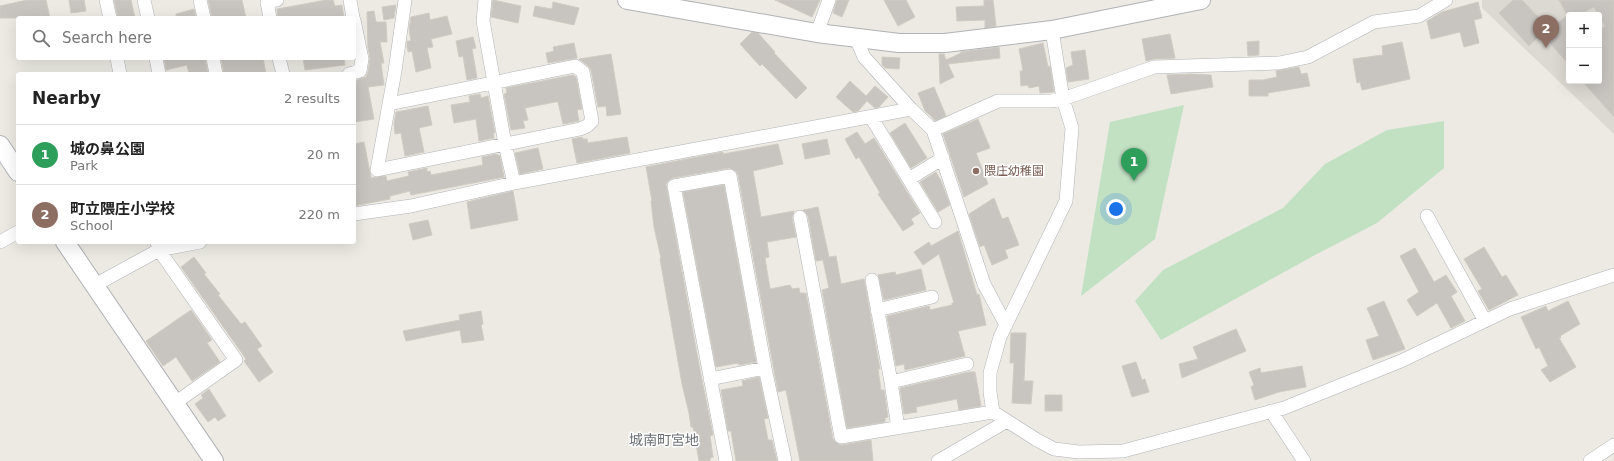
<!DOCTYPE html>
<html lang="en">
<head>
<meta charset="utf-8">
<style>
  :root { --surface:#fff; --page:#f6f6f6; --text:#222; --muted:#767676; --line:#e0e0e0; --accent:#0f766e }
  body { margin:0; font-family:"DejaVu Sans","Noto Sans JP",sans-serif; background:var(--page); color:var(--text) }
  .controls { position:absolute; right:12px; top:12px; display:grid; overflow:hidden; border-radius:4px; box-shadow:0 4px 16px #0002 }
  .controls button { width:36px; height:36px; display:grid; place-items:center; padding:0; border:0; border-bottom:1px solid var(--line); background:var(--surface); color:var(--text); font:20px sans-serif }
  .you { position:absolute; left:1116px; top:209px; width:14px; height:14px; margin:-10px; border:3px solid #fff; border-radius:50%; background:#1a73e8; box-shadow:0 0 0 6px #1a73e833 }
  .badge { display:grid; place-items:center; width:26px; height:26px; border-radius:50%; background:var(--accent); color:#fff; font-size:13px; font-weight:700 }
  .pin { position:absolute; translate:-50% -33px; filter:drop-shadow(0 1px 2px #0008) }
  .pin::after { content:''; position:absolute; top:21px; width:14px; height:12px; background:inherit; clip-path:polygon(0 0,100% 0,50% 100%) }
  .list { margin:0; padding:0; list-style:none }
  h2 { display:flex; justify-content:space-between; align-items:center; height:52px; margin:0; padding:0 16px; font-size:17px }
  h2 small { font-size:13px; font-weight:400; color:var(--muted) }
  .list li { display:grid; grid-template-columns:26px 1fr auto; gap:12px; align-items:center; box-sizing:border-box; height:60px; padding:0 16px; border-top:1px solid var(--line) }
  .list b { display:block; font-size:15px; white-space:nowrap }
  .list p { margin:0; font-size:13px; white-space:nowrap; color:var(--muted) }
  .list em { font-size:13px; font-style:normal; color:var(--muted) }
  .icon { flex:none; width:22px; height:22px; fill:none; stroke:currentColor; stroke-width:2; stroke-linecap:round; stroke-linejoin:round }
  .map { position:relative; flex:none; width:1614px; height:461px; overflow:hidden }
  .search { position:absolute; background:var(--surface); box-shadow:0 4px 16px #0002; left:16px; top:16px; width:340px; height:44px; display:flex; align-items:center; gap:10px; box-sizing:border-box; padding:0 14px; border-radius:4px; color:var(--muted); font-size:15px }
  .panel { position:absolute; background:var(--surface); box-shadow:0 4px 16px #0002; left:16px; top:72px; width:340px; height:172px; border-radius:4px }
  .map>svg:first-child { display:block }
  .education { fill:#dcd9d2; fill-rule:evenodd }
  .green { fill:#c2e1c3 }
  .building { fill:#c8c5c0; stroke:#d0ccc2 }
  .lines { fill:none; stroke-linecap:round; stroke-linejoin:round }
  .street-casing { stroke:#b0b3b7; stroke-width:14 }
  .secondary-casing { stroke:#b0b2b7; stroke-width:20 }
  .street { stroke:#fff; stroke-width:13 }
  .secondary { stroke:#fff; stroke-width:18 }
  .education-dot { fill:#8d6e63; stroke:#fff; stroke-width:1.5 }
  .labels { text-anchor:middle; stroke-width:3; stroke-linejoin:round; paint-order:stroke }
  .education-label { font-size:12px; fill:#785e54; stroke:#fff; text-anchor:start }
  .quarter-label { font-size:14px; fill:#6c7074; stroke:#fff }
</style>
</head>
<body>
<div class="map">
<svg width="1614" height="461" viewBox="0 0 1614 461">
  <rect width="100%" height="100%" fill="#eceae3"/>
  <path class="education" d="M1482,0H1614V134L1482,8ZM1569,15H1599V81H1569Z"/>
  <path class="green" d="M1184,105L1155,239L1081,296L1110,122Z
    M1444,121V168L1377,223L1315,255L1161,340L1135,301L1163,270L1283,208L1325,164L1387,130Z"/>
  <path class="building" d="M27,0H46L50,18H0V6Z
    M69,0H84L86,11L71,13Z
    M114,0H131L135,18H118Z
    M208,0H242L246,18H212Z
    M326,0H333L335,6L342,5L344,18H278L277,9Z
    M493,0L521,6L518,23L491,17Z
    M775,0H820L812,17Z
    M837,0H849L842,17L833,13Z
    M884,0H906L915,17L898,26Z
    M984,0H993L996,26L985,28V20L957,21L956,7L984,6Z
    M1513,0H1522L1548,27L1529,46L1499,13Z
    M1559,0H1614V117L1582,81H1599V31L1605,26L1594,7L1579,15H1569V65L1542,34L1568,15H1567Z
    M553,2L579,8L574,25L533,16L535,6L552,9Z
    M1478,2L1482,18L1474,20L1479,43L1464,47L1460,32L1431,39L1427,21L1442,12Z
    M396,5L394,18L384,20L382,7Z
    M194,9L196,18H176V14Z
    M374,11L376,22H386L387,42H380L384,63H381L384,85L368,87L374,119L355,122L354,115V81L366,77L368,72L370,58L368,48L367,12Z
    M429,13L430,20L447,16L452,34L431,39L433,47L427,48L431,68L416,72L412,51L408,52L407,47V41H411L409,29L411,17Z
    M752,32L758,33L775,52L774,53L807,88L796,99L762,64L760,66L740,44Z
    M1170,34L1175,58L1154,59L1146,61L1142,39Z
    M473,37L476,48L472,49L477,78L467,80L463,56L459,57L456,41Z
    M1259,41V55L1248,56L1247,42Z
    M1402,42L1410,79L1362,90L1360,82L1357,83L1353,59L1383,55L1382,46Z
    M574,43L577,58L548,63L546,53L554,51L553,47Z
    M1043,43L1048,67L1050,66L1054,92L1040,93L1039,86L1029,88L1028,85L1021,86L1020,71H1023L1019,49Z
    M999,47L1000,58L948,64L954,77L940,84L939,54H944L946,60L961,53V52Z
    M1085,50L1089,79L1068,82L1066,68L1073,65L1071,52Z
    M611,54L621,114L607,116L606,106L598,107L591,70L588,66L579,59Z
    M882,57L900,58L899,69L885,68L882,65Z
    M164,58H205L208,74H189L187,65L166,70Z
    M221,58H263L266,74H224Z
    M303,58H344L345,65L305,70Z
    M1299,67L1301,74L1307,73L1310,86L1268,93V96H1249V80H1263L1277,77L1276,71Z
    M1190,74L1211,75L1213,87L1171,94L1167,75Z
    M573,75L576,77L582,109L577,110L579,121L563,124L558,102H555L525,108L528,120L523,121L525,128L511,130L504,94L507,93L506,88Z
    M850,81L866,96L875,86L888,97L879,107L875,108L867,101L858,111L853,112L836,97Z
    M934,87L946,116L935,121L931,116L925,111L918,93Z
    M480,94L481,98L488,96L495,133H493L494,138L479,141L476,119L454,123L451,105L470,102L469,96Z
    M428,106L432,125L419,128L424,152L405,156L401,133L395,134L394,124L396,112Z
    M978,119L990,148L976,153L988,184L964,197L943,134Z
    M905,123L927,158L911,168L890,133Z
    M857,132L865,144L874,138L920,213L911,219L914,224L903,231L878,194L880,193L859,157L856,159L845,139Z
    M582,137L583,139H587L588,143L627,137L630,153L577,163L572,139Z
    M827,139L830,154L805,159L802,144Z
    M364,142L371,178L386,176L387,181L409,176L408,172L427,168V172L430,171L431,175L483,165L482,157L496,154L500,156L504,177L411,195L410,191L390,196V199L354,206V144Z
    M778,144L783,164L753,171L761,217L794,211L792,218L796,237L767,242L769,257L765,258L770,289L790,285L792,289L799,288L800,293H806L833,439L838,444L842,445L871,440L873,461H800L786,390L778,392L738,175L736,171L729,168L673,178L669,180L666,184L700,370L713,435L710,436L713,457L710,458V461H699L693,427H691L689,413L682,384L660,259L661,258L654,227L651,201H652L646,167L723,152V154Z
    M538,148L543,169L520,174L515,153Z
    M936,172L941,181L950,205L938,212L920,182Z
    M724,185L756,362L739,365L738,363L716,367L683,192Z
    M513,191L518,220L471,229L467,202Z
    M994,198L1002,219L1008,217L1019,245L1005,250L1008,258L992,265L984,245L980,247L969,214Z
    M818,207L829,257L836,256L841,284L864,279L880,369H878L881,390H884L888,417L885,418V422L847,428L822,290L829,288L823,260L816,261L808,216L803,210Z
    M428,220L432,235L413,240L409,224Z
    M958,231L977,295L979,294L986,325L958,331L965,356L905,370L904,364L896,366L887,316L929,306L930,310L952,305V303H954L939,254L923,265L914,252L929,242L931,246Z
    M1484,247L1502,277L1506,275L1518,295L1489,310L1478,291L1482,289L1464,259Z
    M1415,248L1434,282L1446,275L1457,292L1451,296L1465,321L1451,328L1437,303L1417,316L1407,300L1419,292L1400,256Z
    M194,257L206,273L204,274L220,294L218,295L241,324L245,322L262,346L257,349L273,372L259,382L244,361L246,359L181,267Z
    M921,269L926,290L884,300L878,275L895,272L896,275Z
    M1384,301L1405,349L1373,360L1366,340L1379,336L1367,308Z
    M1568,301L1580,324L1560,336L1561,338H1559L1576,367L1550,382L1541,370L1548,366L1539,347L1536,349L1521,317L1546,306L1548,311Z
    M191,310L212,340L207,343L220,362L192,381L176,357L163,366L146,341Z
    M481,311L483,324L481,325L484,340L462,343L460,330L406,341L403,331L460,320L459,315Z
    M1236,329L1246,351L1182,378L1179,364L1198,359L1193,347Z
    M1011,333H1026L1024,381H1033L1031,404L1012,403L1014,363H1010Z
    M1136,362L1142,380L1145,379L1149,392L1132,397L1122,366Z
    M1302,366L1306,387L1279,392L1255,400L1251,387L1254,385L1249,372L1260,368L1261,373Z
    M969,372H975L981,406L959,410L957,399L916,407L917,412L904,414L900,388Z
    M759,377L768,418L764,419L768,440H772L777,461H736L731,431H728L721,390L743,386L742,381Z
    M209,389L226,416L218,421L215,417L208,422L195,404L203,398L201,395Z
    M1045,395H1062V411H1045Z"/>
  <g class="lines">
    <g class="street-casing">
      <path id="street" d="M106,0L110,18
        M144,0L148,18
        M200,0L204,18
        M350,0L353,18
        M485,0L483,21L505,144L514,183
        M270,18L267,2L277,0
        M1052,30L1063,99L1072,128L1066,201L1000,337L990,373V392L993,412L1037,440L1054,449L1079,452L1123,451L1284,408L1401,361L1510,309L1614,275
        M817,33L829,0
        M117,58L120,74
        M156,58L159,74
        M213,58L216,74
        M279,58L283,74
        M349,74L360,71L362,59L354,20
        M389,104L575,66L583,72L592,121L587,126L580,129L377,170L395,71L405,0
        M911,109L933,130L998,101H1051L1063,99L1154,67L1279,63L1308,57L1374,22L1419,16L1446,0
        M871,117L935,222
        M933,130L984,284L1006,325
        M909,179L943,158
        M354,214L411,206L514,183L911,109L864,57L856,38
        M1427,216L1485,321
        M800,217L841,437L993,412
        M0,242L18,232
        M157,242L159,250L236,360L175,403
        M872,280L891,382L898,428
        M95,285L159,250L200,242
        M877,310L932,297
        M710,379L765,368
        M891,382L967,364
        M1271,411L1304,461
        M726,461L674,186L730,176L765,368L785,461
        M938,461L1007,421
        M1590,461L1614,445"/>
    </g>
    <g class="secondary-casing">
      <path id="secondary" d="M627,0L817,33L899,43H945L1052,30L1201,0
        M0,145L18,172
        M65,242L214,461"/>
    </g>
    <use href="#street" class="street"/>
    <use href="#secondary" class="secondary"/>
  </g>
  <circle class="education-dot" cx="976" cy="171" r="4"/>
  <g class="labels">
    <g class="education-label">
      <text x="984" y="175">隈庄幼稚園</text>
    </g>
    <g class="quarter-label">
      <text x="664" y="445">城南町宮地</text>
    </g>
  </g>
</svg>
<div class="controls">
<button>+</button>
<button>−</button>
</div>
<div class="you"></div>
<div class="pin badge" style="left:1134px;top:181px;background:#2e9e5b">1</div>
<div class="pin badge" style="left:1546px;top:48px;background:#8d6e63">2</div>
<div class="search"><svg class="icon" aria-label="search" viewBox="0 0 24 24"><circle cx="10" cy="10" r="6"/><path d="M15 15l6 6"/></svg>Search here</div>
<section class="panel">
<h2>Nearby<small>2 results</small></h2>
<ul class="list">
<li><span class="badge" style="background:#2e9e5b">1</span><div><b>城の鼻公園</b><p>Park</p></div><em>20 m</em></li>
<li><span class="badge" style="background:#8d6e63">2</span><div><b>町立隈庄小学校</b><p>School</p></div><em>220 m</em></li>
</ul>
</section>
</div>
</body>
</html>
